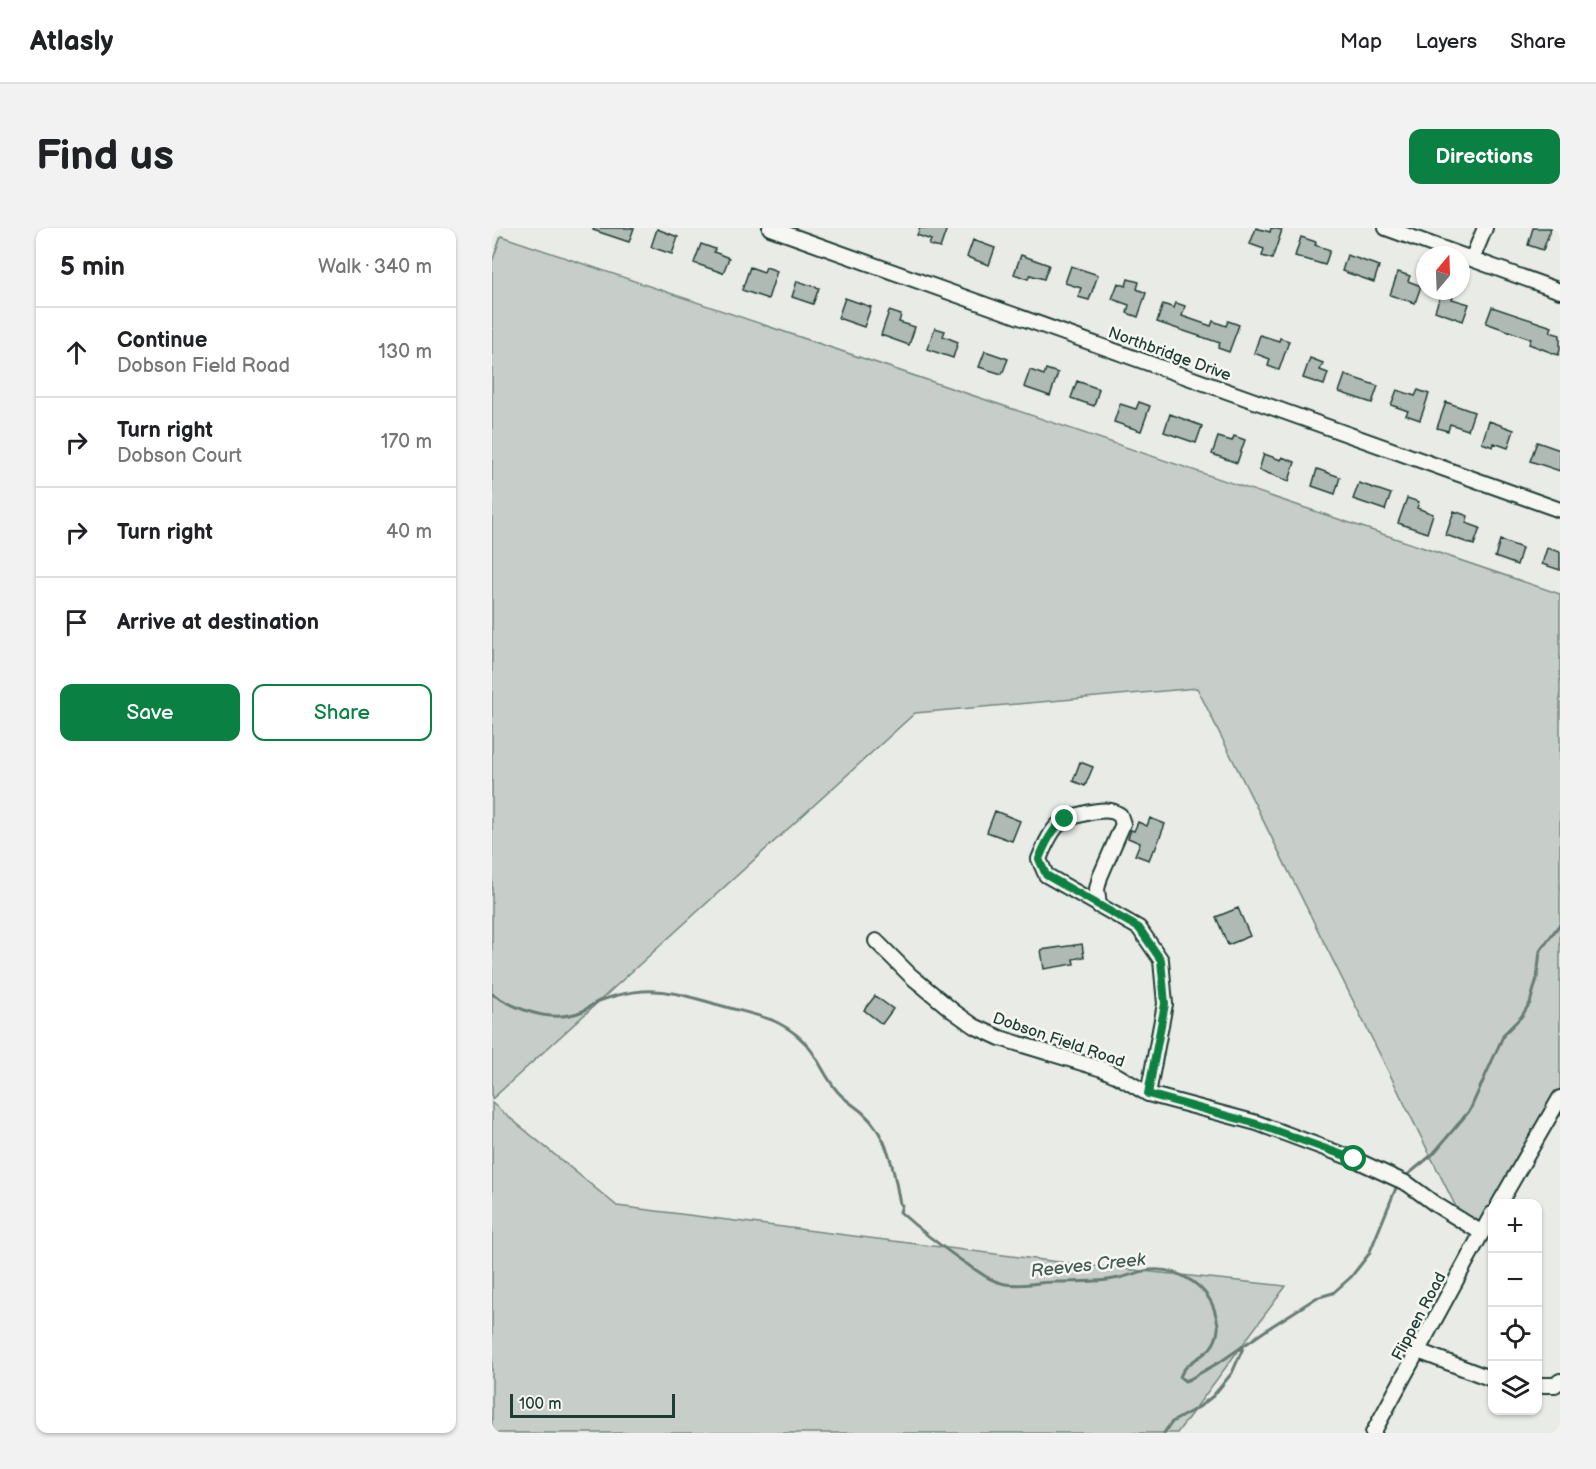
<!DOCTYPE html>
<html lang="en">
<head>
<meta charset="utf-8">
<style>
  :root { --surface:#fff; --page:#f2f2f2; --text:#202124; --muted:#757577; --line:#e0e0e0; --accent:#0b8043 }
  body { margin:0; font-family:"Balsamiq Sans",sans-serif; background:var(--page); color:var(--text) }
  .controls { position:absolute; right:18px; bottom:18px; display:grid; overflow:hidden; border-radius:12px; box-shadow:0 2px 4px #0004 }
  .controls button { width:54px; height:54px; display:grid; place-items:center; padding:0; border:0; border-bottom:2px solid var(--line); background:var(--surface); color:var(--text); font:30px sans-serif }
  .compass { position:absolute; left:924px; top:18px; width:54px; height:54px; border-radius:50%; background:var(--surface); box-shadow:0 2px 4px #0004; rotate:19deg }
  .scale { position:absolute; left:18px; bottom:15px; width:165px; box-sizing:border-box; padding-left:6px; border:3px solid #1f3d34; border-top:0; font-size:16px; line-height:21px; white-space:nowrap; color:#1f3d34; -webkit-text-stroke:4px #f6f6f2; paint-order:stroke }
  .stop { position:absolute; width:18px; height:18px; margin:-14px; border:4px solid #0b8043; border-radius:50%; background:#fff }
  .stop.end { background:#0b8043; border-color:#fff; box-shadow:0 2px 6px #0008 }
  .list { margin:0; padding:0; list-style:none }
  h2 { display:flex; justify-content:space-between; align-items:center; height:78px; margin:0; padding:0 24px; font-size:26px }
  h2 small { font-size:20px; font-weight:400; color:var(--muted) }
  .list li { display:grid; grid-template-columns:39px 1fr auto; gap:18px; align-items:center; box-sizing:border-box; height:90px; padding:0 24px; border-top:2px solid var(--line) }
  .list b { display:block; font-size:22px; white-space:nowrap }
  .list p { margin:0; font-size:20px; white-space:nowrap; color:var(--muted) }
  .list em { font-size:20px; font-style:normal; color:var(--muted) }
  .actions { display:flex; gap:12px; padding:18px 24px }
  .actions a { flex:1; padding:14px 0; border:2px solid var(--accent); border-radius:12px; text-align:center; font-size:21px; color:var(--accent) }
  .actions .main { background:var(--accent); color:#fff }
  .icon { flex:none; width:33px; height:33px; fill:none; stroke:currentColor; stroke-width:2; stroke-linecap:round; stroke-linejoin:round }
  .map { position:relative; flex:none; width:1068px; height:1205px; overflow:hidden; border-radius:12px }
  header { display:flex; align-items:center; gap:36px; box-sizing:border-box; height:84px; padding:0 30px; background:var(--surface); border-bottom:2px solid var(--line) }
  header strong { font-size:28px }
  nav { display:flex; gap:33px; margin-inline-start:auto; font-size:21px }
  .intro { display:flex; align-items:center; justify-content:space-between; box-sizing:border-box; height:144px; padding:0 36px }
  h1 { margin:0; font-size:42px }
  .button { padding:15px 27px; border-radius:12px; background:var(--accent); color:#fff; font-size:21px; font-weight:700 }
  main { display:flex; gap:36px; padding:0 36px }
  aside { flex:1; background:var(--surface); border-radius:12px; box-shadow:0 2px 4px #0004 }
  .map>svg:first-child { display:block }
  .green { fill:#c7cec9; stroke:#73867e; stroke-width:1.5 }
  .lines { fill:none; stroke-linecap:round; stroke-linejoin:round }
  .stream { stroke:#687c75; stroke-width:3 }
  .building { fill:#b0bab5; stroke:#1f3d34; stroke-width:1.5 }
  .minor-casing { stroke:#1f3d34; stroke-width:18 }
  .minor { stroke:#f6f6f2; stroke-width:14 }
  .route { stroke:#0b8043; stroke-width:8 }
  .labels { text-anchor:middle; stroke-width:5; stroke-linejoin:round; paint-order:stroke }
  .street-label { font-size:16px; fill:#1f3d34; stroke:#f6f6f2 }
  .water-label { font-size:18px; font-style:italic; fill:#445c54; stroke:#f6f6f2 }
</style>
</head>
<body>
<header>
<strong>Atlasly</strong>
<nav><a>Map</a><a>Layers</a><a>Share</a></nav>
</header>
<div class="intro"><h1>Find us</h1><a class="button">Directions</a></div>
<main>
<aside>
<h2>5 min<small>Walk · 340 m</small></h2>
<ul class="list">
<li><svg class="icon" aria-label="ahead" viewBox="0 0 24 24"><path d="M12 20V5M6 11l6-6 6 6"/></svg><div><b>Continue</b><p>Dobson Field Road</p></div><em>130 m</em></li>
<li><svg class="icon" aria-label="right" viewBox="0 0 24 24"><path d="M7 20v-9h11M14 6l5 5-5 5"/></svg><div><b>Turn right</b><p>Dobson Court</p></div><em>170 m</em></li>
<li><svg class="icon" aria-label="right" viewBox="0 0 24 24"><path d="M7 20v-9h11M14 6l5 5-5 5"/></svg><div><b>Turn right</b></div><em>40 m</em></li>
<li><svg class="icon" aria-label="arrive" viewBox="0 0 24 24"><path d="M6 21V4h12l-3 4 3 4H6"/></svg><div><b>Arrive at destination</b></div></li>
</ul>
<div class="actions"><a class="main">Save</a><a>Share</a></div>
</aside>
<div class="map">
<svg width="1068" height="1205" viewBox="0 0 1068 1205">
  <rect width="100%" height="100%" fill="#e9ebe7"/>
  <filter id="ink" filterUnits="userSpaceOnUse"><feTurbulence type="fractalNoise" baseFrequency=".0167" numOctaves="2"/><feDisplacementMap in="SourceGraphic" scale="12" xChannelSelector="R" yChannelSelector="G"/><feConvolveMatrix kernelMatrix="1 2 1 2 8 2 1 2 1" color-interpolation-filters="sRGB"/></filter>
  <g filter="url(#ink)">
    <path class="green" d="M9,8L1068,366V870L1000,976V992L985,1021L705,460L423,485L0,871V34Z
      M0,875L125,978L583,1036L794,1058L685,1205H0Z"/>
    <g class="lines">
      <path class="stream" d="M0,766C26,782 61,796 91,783C96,780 101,776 107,773C121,768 136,764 151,763C177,761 202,770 227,777C244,782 263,786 280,792C289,796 299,802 307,809C325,824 331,847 346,864C354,873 363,878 371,885C397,908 402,943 408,976L410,977L408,984C429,1003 450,1019 473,1035C486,1043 497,1053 513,1056C530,1059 546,1054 563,1054C585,1053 606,1055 627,1050C637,1048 648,1043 658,1042C687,1039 718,1059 724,1088C725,1092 727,1097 726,1101C723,1131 696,1127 688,1149L693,1153L698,1151L731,1132L780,1098L824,1070L841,1065L859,1049L877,1026L904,960L907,957
        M913,949L941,926L978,882L1012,806L1029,789L1038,775L1045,750L1048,723L1068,696
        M672,1205L680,1194L707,1179L721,1168L740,1145L751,1120"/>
    </g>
    <path class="building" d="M102,0H142L137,14L101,2Z
      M428,0H455L448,20L437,17L439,12L425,7Z
      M764,0L778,4L779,0L790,2L780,31L770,28L772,21L758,16Z
      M1041,0H1059L1051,22L1036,17Z
      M165,1L186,9L180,26L159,19Z
      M809,9L824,14L823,17L838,22L833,37L803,28Z
      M481,12L503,20L497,37L475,29Z
      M209,16L223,21L222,24L237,30L231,45L202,35Z
      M529,27L557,37L552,51L538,47L536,51L522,46Z
      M855,27L887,38L882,54L850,43Z
      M579,38L606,47L597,72L586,69L589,60L573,55Z
      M258,39L272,44L274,39L285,43L276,71L250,62Z
      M906,44L918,48L916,53L929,58L923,75L898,67Z
      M636,51L647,54L645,61L654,65L646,89L635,85L637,77L620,71L626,55L634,58Z
      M305,53L327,60L321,76L300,69Z
      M950,63H963L960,71L977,76L971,93L943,83Z
      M353,70L379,79L372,99L346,90Z
      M684,75L693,78L690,88L719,98L721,93L734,98L736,93L747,97L737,124L726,120L728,115L665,94L671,76L682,80Z
      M1000,79L1060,99L1058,104L1068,107V122L1066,127L1037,116L1039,111L994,95Z
      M397,83L409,87L407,94L423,99L417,117L389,107Z
      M443,100L453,103L451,108L466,114L461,130L435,121Z
      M768,107L787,113L788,110L797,113L787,142L776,138L778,131L762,125Z
      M493,123L516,131L510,146L487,139Z
      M818,130L831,135L828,142L836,145L832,157L811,150Z
      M554,141L566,145L558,168L532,159L538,142L552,147Z
      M853,147L886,158L880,175L847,164Z
      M585,153L607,161L602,178L579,170Z
      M905,162L923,168L926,162L937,166L928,192L914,187L916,183L899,177Z
      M647,174L658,178L649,203L622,194L628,176L644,181Z
      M954,174L982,184L976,202L958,196L956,203L945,200Z
      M678,186L710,198L704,215L672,204Z
      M997,193L1022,202L1016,220L1002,215L1001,219L990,215Z
      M742,208L753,212L745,235L720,226L726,209L740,213Z
      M1045,214L1068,222V243L1038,233Z
      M772,226L789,232L790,229L803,234L797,253L767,242Z
      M825,241L848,249L843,266L820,258Z
      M867,255L899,266L893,282L861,271Z
      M915,270L927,274L925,280L941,286L935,305L906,295Z
      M962,283L976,288L974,295L988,300L982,317L954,307Z
      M1008,312L1030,320L1025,337L1003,329Z
      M1055,320L1068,324V342L1050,336Z
      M588,534L601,539L593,558L581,553Z
      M503,583L528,593L520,613L495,604Z
      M658,590L673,596L663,622H661L657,632L643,627L648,615L636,610L639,602L642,603L646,594L655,598Z
      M746,680L758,708L736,717L724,689Z
      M590,716L592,729L581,731L582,736L552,741L549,722Z
      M383,768L401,781L390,796L372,782Z"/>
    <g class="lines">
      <g class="minor-casing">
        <path id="minor" d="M278,0L1068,282
          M894,0L1068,63
          M980,31L993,0
          M607,678L605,661L608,649L631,596L628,587C626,586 621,583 619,583C606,581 574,588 565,598C557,607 552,619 547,631L554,647L647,700L669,732L673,776L656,866
          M384,713L419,748L461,783L482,798L508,810L610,841L626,848L656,866L765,895L862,931L916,956L943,976L990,1005
          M1007,976L1068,870
          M926,1123L1000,1151
          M1046,1157H1063L1068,1153
          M881,1205L1000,986"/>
      </g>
      <use href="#minor" class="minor"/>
    </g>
  </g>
  <g class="lines" filter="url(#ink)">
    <path class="route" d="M573,591C560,601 553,616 547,631L554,647L647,700L669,732L673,776L656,866L765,896L862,931"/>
  </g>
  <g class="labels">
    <g class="street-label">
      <text transform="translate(678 125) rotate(20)" y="6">Northbridge Drive</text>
      <text transform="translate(567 811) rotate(19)" y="6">Dobson Field Road</text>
      <text transform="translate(926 1088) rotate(-62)" y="6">Flippen Road</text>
    </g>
    <g class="water-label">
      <text transform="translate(596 1037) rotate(-6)" y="6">Reeves Creek</text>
    </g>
  </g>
</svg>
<div class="controls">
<button>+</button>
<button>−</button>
<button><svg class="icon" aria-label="locate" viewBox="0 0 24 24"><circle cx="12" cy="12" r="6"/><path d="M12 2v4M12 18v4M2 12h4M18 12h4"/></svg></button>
<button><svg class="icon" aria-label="layers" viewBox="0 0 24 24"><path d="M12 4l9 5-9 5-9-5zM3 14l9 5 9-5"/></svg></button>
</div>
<svg class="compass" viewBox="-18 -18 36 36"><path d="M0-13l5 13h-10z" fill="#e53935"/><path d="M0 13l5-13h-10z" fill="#757577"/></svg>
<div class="scale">100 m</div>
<div class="stop" style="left:862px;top:931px"></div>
<div class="stop end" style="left:573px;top:591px"></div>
</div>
</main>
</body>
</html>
